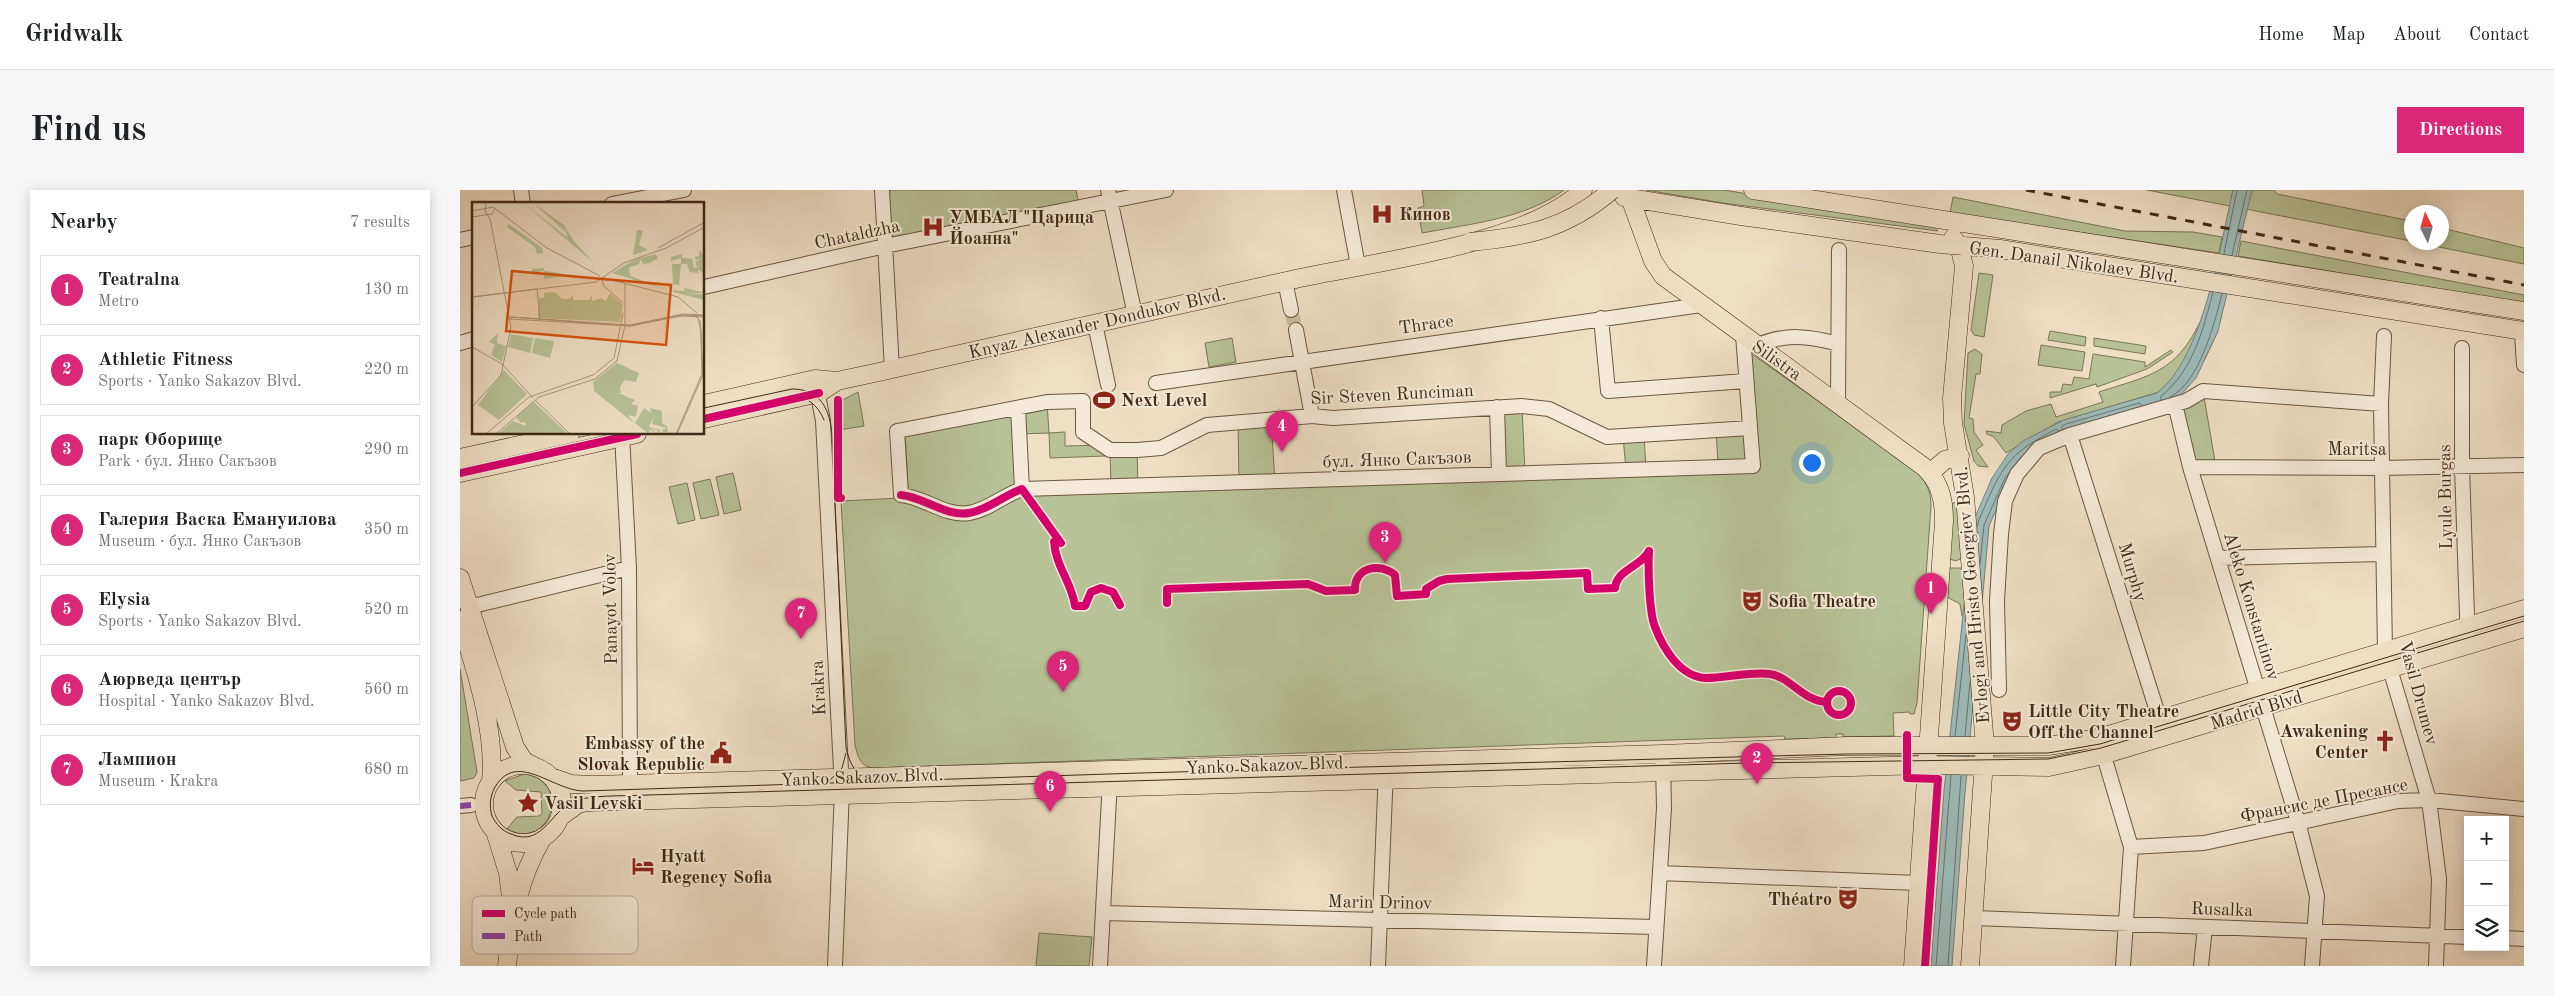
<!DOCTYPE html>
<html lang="en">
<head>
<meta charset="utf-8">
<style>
  :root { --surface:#fff; --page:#f6f6f6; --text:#202124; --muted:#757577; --line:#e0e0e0; --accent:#db2777 }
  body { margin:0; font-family:"Old Standard TT",serif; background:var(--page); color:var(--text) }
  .controls { position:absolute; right:15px; bottom:15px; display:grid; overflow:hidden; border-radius:0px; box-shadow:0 2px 12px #0003 }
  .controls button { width:45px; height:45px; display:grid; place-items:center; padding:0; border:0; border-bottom:1px solid var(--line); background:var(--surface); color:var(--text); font:25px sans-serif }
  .compass { position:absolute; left:1944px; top:15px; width:45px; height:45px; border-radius:50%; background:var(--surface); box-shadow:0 2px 12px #0003; rotate:355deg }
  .you { position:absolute; left:1351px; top:272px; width:18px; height:18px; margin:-12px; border:4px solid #fff; border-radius:50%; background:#1a73e8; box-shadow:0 0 0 8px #1a73e833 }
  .badge { display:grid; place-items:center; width:32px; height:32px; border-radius:50%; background:var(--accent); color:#fff; font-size:16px; font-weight:700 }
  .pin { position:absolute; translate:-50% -41px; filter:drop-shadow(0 1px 2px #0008) }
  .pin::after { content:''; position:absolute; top:26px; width:18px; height:15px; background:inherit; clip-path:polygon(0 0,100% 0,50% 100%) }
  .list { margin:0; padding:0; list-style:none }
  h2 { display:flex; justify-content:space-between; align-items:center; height:65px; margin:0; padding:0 20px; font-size:21px }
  h2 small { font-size:16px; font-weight:400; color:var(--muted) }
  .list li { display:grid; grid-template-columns:32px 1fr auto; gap:15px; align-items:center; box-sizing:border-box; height:70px; margin:0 10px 10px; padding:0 10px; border:1px solid var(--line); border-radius:0px }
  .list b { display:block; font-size:19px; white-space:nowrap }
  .list p { margin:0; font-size:16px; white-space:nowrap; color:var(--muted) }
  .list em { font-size:16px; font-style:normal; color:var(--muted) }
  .icon { flex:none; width:28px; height:28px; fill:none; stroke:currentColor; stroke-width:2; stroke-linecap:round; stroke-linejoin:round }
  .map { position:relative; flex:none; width:2064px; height:776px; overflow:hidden; border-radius:0px }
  header { display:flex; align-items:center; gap:30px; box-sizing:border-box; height:70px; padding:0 25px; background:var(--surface); border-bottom:1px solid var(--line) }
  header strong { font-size:24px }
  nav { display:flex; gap:28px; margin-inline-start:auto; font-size:18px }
  .intro { display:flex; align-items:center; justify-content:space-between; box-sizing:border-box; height:120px; padding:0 30px }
  h1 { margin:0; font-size:35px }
  .button { padding:12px 22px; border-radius:0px; background:var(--accent); color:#fff; font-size:18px; font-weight:700 }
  main { display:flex; gap:30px; padding:0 30px }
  aside { flex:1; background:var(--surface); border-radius:0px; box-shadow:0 2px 12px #0003 }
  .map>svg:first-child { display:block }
  .green { fill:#b7c296; stroke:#7b7655 }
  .water { fill:#9cbbbb; stroke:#778178 }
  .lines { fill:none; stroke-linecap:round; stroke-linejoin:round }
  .shore { stroke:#6e7268; stroke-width:1 }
  .minor-tunnel { stroke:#ccbba2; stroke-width:14; stroke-dasharray:14 7; stroke-linecap:butt }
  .minor-casing { stroke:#6b5640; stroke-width:16 }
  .major-casing { stroke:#3f2914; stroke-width:19 }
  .minor { stroke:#f5ead9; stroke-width:14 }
  .major { stroke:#efdfc5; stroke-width:18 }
  .tram { stroke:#3f2914; stroke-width:1 }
  .rail { stroke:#3f2914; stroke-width:3; stroke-dasharray:9 9; stroke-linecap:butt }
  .major-bridge-casing { stroke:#3f2914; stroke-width:19; stroke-linecap:butt }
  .major-bridge { stroke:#efdfc5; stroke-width:18 }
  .quiet { stroke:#8e44ad; stroke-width:6; stroke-dasharray:12 6; stroke-linecap:butt }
  .cycleway-casing { stroke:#f5ead9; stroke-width:11 }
  .cycleway { stroke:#d6006c; stroke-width:8 }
  .labels { text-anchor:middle; stroke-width:4; stroke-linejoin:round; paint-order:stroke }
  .poi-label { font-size:18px; font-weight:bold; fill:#3f2914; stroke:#f5ead9; text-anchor:start }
  .street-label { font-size:18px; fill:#3f2914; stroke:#f5ead9 }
  .inset-road { fill:none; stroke:#a9967e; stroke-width:1 }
  .view { fill:#d7540d; fill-opacity:0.15; stroke:#d7540d; stroke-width:2.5 }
  .inset-edge { fill:none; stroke:#3f2914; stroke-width:2.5 }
  .key { fill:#f5ead9; stroke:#beb09e; stroke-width:1 }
  .key-label { font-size:14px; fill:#3f2914 }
</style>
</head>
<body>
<header>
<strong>Gridwalk</strong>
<nav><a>Home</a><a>Map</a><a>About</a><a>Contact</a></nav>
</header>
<div class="intro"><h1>Find us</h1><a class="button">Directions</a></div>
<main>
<aside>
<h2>Nearby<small>7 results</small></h2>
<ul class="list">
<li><span class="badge">1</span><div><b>Teatralna</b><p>Metro</p></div><em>130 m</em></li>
<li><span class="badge">2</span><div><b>Athletic Fitness</b><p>Sports · Yanko Sakazov Blvd.</p></div><em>220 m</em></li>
<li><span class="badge">3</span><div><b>парк Оборище</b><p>Park · бул. Янко Сакъзов</p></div><em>290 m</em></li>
<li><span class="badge">4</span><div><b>Галерия Васка Емануилова</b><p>Museum · бул. Янко Сакъзов</p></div><em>350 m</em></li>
<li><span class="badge">5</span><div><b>Elysia</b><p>Sports · Yanko Sakazov Blvd.</p></div><em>520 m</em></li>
<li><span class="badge">6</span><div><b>Аюрведа център</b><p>Hospital · Yanko Sakazov Blvd.</p></div><em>560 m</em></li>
<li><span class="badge">7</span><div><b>Лампион</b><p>Museum · Krakra</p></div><em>680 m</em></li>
</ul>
</aside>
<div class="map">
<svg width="2064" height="776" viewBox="0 0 2064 776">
  <rect width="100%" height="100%" fill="#efdfc5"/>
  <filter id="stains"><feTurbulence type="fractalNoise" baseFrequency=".004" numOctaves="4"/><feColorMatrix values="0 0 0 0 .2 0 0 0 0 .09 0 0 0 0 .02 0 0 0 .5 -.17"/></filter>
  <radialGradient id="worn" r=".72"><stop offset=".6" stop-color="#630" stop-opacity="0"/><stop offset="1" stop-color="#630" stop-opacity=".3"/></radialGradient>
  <path class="green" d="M422,0H616L620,18L425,56Z
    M962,0H1104C1065,29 1009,34 962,43L958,18L964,16Z
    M1186,0H1264L1472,35L1478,41L1263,13Z
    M1687,0H1773L1771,8L1789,12L1792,0H1814L1817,4L1951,31V51Z
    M1493,7L1665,41L1733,42L1762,47L1759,63L1490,23Z
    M1982,38L2064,58V74L1959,53L1982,52Z
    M1781,51L2064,105V113L1778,66Z
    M1519,83L1533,85L1524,147L1514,145L1511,140Z
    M1740,132L1758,141L1744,171L1699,202L1598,232L1546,263L1534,247L1527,244L1526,241L1541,243L1542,235L1566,221L1591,214L1596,227L1643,212L1639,202C1688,186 1716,183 1740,132Z
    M1590,141L1626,147L1625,156L1588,150Z
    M772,148L776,172L749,177L745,153Z
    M1634,148L1686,156L1685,164L1634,156Z
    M1581,155L1625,162L1622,181L1578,175Z
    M1515,159L1522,164L1520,184H1516L1509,228L1513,229L1514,242L1523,255L1516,260L1528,277L1518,276L1514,271L1504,234L1508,163Z
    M1711,160L1713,162L1687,179L1637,197L1636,194L1590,208V202H1601L1603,194L1612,195L1614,187L1629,189L1633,164L1685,172V177Z
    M1293,165L1446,273C1462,285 1471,296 1471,316L1457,513L1454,524H1450L1449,522L1433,523L1434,546L1383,547V544H1376V548L1325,549L1324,546L414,578C400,577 398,567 395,555L381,311L440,308L491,327L559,304L1297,279L1290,166Z
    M1743,201L1756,277H1730L1715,214Z
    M398,202L404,236L379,240V212Z
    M587,212L589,243L605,242V256L644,255L645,266L590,268L589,243L559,244L562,299L516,322L453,306L448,298L445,239Z
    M1062,216L1065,283L1039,284L1037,217Z
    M811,230L815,291L779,292L778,232Z
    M1287,238L1289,273L1258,274L1256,240Z
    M1184,245L1186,279L1166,280L1163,246Z
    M650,260H677L678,295L651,296Z
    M273,283L281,320L264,324L256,287Z
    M250,289L259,325L241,329L233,293Z
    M227,293L235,330L218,334L209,297Z
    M1498,311L1502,368L1496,371L1490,369L1491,314Z
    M1489,378H1502L1506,426H1502L1500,414L1487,407Z
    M0,479L17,582L14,588L0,591Z
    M64,584C114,590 90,663 47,639L57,627L79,626L82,624L81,602L56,600L45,591Z
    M579,743L632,747L629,776H576Z"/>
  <path class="water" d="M1773,0H1792L1758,141L1736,188L1717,209L1606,245L1549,290L1529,336L1505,603L1492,776H1471L1484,601L1513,332L1532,288L1548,264L1563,251L1604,230L1697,203C1743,168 1760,56 1773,0Z"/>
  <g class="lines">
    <path class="shore" d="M1764,64L1777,0
      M1772,65L1787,0
      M1710,207C1740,192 1754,134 1762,104
      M1701,210V206C1733,181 1743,140 1753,102
      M1602,239V236L1606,234L1679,213L1682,215
      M1517,337C1519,327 1525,317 1529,307C1546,268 1559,259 1596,239L1599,241
      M1520,374L1524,335L1545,288L1561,267
      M1495,546L1506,444
      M1505,546L1510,492
      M1476,776L1491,585
      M1488,776L1501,586"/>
    <path class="minor-tunnel" d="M831,120L836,140"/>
    <g class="minor-casing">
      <path id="minor" d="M61,0L63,14
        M422,0L432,179
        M648,0L675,125
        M884,0L898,76
        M152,14L224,0
        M0,50L14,47
        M825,91L831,120
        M244,97L425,56L706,0
        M1141,128L1148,201L1286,191
        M635,134L648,195
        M836,140L852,226
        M2062,143L2064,175
        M1283,145L1293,276L562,299C544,305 528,320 509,323C486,327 464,307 441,305L437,241L587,212L623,211V242L650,260H677L701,258L747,235L852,226L873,228L1062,216L1089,219L1147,247L1290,238
        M1924,146L1921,214L1925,462L1969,610L1979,689L1976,776
        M0,153L14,149
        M1296,156C1324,143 1350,146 1378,154
        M2002,158V277L2008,455
        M696,193L1241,115
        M356,195L363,231L382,599L375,776
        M1378,214L1379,60
        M1715,214L1730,277L1838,632L1857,706L1852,776
        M1037,217L1039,284
        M558,218L562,299
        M162,244L169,378L170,594
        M1610,245L1702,537
        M1730,277L1922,278L2064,275
        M1758,368L1923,364
        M9,417L169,378
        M1539,500L1537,411L1541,344L1545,311L1557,284L1579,258L1610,245L1726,211L1743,201L1921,214
        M1641,556L1671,657L1663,776
        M0,616L11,615
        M1671,657L1744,653L1938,611L1969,610L2064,619
        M1200,683L1458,693
        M643,723L1196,737
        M1514,728L2008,747
        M2045,748L2064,749
        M640,776L650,590
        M918,776L926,579
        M1194,776L1204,618L1203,572
        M1741,776L1745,737"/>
    </g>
    <g class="major-casing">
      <path id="major" d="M1293,0L2064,121
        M1164,7L1281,26L1480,54L1540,59L2064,141
        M1170,8L1193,71L1203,86L1464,277C1480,292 1484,309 1484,331L1453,776
        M1493,48L1499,56L1504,76L1492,208L1493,233L1505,307L1525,556L1510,776
        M244,214L355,189L377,191L419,182C556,151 693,121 831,90C910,72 1065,56 1123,0
        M244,229L359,203L377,191
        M0,268L110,244
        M0,283L177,244
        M1470,283L1485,270L1500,266
        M0,388L55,557L64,571L74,576
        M0,430C15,478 36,540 31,591
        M24 614a39 39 0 1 1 78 0a39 39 0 1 1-78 0Z
        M91,587L111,594L133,595L1203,564L1386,556H1588L1638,548L2064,419
        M100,627L118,614L128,612L1317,579L1466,575L1589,577L1643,565L2064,438
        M35,641L48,683L52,714
        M47,776C52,728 58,690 83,647"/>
    </g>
    <use href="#minor" class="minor"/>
    <use href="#major" class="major"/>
    <path class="tram" d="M330,205C347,206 358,215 364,230
      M244,218L332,199C361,199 370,220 372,245L386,558C390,574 395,585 411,591
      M0,278L153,244
      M2064,426L1640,554L1588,563L1386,564L680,583L124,601C93,601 57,560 35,597C30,606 29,616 32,626C36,634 42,641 51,644C85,659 92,614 120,609C142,605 166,606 188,605L1287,573L1588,569L1641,558L2064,431
      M367,593L382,578L386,563"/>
    <path class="rail" d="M1566,0L2064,95"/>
    <g class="major-bridge-casing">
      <path id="major-bridge" d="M1010,52C1067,47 1108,38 1152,0"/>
    </g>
    <use href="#major-bridge" class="major-bridge"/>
    <path class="quiet" d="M0,616L11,615"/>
    <g class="cycleway-casing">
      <path id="cycleway" d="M378,210V308H381
        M244,229L359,203
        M0,283L177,244
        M441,305C464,307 486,327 509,323C528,320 544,305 562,299L601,353
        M594,352C596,377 612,393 615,416H625L631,402L641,398L653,402L660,415
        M1189,361C1188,378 1189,422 1195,437C1203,458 1220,487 1246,488C1264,488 1294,481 1310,484C1331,487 1342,511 1367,512
        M707,413V399L848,394L866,401L895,400C894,377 920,372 935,385L937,406L966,404V399L979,391L987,389L1127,383L1128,399L1155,398C1157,379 1181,377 1189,361
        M1367 513a12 12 0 1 1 24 0a12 12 0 1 1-24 0Z
        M1447,545V588L1478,589L1465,776"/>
    </g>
    <use href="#cycleway" class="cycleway"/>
  </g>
  <defs>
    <g id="hospital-bare" transform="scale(1.725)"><path d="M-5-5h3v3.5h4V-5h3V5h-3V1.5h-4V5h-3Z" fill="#8f2418" stroke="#f5ead9" stroke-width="2.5" paint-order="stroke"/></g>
    <g id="stadium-bare" transform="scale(1.725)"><path d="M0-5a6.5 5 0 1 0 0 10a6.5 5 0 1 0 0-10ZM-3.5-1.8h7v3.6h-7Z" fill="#8f2418" stroke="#f5ead9" stroke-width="2.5" paint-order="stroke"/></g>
    <g id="theatre-bare" transform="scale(1.725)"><path d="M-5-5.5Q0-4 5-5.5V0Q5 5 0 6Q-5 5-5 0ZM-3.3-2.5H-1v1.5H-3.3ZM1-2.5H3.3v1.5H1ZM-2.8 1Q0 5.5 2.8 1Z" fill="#8f2418" stroke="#f5ead9" stroke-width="2.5" paint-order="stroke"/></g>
    <g id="church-bare" transform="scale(1.725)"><path d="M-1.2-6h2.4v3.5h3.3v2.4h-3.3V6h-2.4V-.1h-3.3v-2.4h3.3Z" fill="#8f2418" stroke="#f5ead9" stroke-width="2.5" paint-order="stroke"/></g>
    <g id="civic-bare" transform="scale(1.725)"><path d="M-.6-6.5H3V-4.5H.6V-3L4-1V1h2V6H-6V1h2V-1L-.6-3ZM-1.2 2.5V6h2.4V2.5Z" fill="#8f2418" stroke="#f5ead9" stroke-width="2.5" paint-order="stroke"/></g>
    <g id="sight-bare" transform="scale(1.725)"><path d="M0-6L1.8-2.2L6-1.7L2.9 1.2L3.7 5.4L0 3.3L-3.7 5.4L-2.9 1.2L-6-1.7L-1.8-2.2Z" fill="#8f2418" stroke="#f5ead9" stroke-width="2.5" paint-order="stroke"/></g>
    <g id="hotel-bare" transform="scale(1.725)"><path d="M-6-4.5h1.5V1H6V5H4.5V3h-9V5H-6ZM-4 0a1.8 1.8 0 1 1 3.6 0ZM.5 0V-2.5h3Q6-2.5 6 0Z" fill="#8f2418" stroke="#f5ead9" stroke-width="2.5" paint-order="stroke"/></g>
  </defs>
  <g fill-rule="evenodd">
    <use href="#hospital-bare" x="922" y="24"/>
    <use href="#hospital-bare" x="473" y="37"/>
    <use href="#stadium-bare" x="644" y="210"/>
    <use href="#theatre-bare" x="1292" y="411"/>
    <use href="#theatre-bare" x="1552" y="531"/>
    <use href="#church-bare" x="1925" y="551"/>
    <use href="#civic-bare" x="261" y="563"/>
    <use href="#sight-bare" x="68" y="613"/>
    <use href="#hotel-bare" x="183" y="676"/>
    <use href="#theatre-bare" x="1388" y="709"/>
  </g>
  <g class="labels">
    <g class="poi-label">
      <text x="939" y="30">Кинов</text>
      <text x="489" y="33">УМБАЛ "Царица<tspan x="489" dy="21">Йоанна"</tspan></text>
      <text x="661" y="216">Next Level</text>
      <text x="1308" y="417">Sofia Theatre</text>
      <text x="1568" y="527">Little City Theatre<tspan x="1568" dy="21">Off the Channel</tspan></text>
      <text x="1908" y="547" text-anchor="end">Awakening<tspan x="1908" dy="21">Center</tspan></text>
      <text x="245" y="559" text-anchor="end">Embassy of the<tspan x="245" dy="21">Slovak Republic</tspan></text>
      <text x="84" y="619">Vasil Levski</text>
      <text x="200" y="672">Hyatt<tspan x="200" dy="21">Regency Sofia</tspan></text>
      <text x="1372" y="715" text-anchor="end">Théatro</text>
    </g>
    <g class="street-label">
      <text transform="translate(397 44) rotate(-12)" y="6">Chataldzha</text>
      <text transform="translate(1614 72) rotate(8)" y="6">Gen. Danail Nikolaev Blvd.</text>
      <text transform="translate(637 133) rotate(-13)" y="6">Knyaz Alexander Dondukov Blvd.</text>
      <text transform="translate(966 134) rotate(-8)" y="6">Thrace</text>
      <text transform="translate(1317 170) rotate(35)" y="6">Silistra</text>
      <text transform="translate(932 204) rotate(-3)" y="6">Sir Steven Runciman</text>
      <text x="1897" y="265">Maritsa</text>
      <text transform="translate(937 269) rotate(-2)" y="6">бул. Янко Сакъзов</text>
      <text transform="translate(1985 307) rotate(-91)" y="6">Lyule Burgas</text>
      <text transform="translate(1673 382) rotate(73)" y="6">Murphy</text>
      <text transform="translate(1512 405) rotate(-95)" y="6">Evlogi and Hristo Georgiev Blvd.</text>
      <text transform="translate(1792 416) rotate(73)" y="6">Aleko Konstantinov</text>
      <text transform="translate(150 419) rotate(-91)" y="6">Panayot Volov</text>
      <text transform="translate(358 498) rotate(-93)" y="6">Krakra</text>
      <text transform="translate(1959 503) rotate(75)" y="6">Vasil Drumev</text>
      <text transform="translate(1796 520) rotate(-17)" y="6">Madrid Blvd</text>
      <text transform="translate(807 575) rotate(-2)" y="6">Yanko Sakazov Blvd.</text>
      <text transform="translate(402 587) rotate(-2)" y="6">Yanko Sakazov Blvd.</text>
      <text transform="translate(1864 610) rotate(-11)" y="6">Франсис де Пресансе</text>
      <text transform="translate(920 712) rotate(1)" y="6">Marin Drinov</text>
      <text transform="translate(1762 719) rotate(2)" y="6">Rusalka</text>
    </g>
  </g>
  <g transform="translate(12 12)">
    <rect width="232" height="232" fill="#efdfc5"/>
    <path d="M50,0L96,36L94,30L60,0L92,23L101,38L121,60ZM37,22L70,46L71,51L65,52L63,45L35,25ZM165,28L171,29L167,43L176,48L161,53ZM227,48L232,53V71L226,68V71L218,70L215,62H209L207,83L201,82L200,62H209V56L199,59V55L210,52V56L220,57L222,66H225L224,60L229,56L224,58L223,55L227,54ZM183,52L186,56L178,61L171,62L169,57L166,63L157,65L158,74L199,89L140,71L162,58ZM72,66V69L89,71L87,75L72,77V69L60,71V67ZM202,83V88L212,89L213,86L230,90L231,87L232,91H211L232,92V98L201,90ZM83,90L90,97H97L101,93V98H117L120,93V99L129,96L134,99L138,91L151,103L148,120L66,116L67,96H72V91ZM26,131L25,141L34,144L30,160L19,153L23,143L17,140ZM39,132L61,136L58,151L36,145ZM63,136L82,139L78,156L60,151ZM145,161L167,171L164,180L153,178L148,185L149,191H146L163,198L159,202L166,204L164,215L156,213L162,221L122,189L121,180ZM32,168L55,192L27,218L6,203ZM62,200L96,232H26L41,219L54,224L53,220L49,221L44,215ZM172,206L179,211L178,206L190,209V221L195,224L196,231L189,229L195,226L180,222L182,213L177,225L188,228L187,232L185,228L178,227L184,231L177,228V232L163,221Z" fill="#b7c296"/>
    <path class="inset-road" d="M0,9L21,5L75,46L128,74M0,15L20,12L23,6M186,46L233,20M132,76L206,95L225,111M130,78L132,84L151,101M0,95L124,80L152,61L194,46L233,25M0,95L65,87L68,118M233,114L209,113L158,124L40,115L38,117L158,124L209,114L233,115M38,115L158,123L211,112L233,113M0,145L30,162L61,196M63,198L98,232M0,205L29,173L39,125L18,17L13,9L14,0M14,232L57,195L121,173L142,156L151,111M24,232L67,195L123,177L145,159L153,123V82M204,232L230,172L229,128L226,116L222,114M205,232L231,173L228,118"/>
    <path class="view" d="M40,69L199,83L194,143L34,129Z"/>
    <rect width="232" height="232" class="inset-edge"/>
  </g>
  <rect x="12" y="706" width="166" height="58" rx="8" class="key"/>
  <rect x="22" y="720" width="23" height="7" fill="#d6006c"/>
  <rect x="22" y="743" width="23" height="6" fill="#8e44ad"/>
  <g class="key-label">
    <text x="54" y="728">Cycle path</text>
    <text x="54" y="751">Path</text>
  </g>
  <rect width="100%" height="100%" filter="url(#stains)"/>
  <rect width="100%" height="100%" fill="url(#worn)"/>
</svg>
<div class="controls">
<button>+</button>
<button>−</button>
<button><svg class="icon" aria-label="layers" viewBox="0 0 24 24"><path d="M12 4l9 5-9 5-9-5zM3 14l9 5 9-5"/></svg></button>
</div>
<svg class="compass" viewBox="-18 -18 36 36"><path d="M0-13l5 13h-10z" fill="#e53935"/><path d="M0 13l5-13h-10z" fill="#757577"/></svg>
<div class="you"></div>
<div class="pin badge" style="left:1471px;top:424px">1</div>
<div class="pin badge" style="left:1297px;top:594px">2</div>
<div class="pin badge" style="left:925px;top:373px">3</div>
<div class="pin badge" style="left:822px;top:262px">4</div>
<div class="pin badge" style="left:603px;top:502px">5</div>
<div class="pin badge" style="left:590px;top:622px">6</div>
<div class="pin badge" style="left:341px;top:449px">7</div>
</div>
</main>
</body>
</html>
